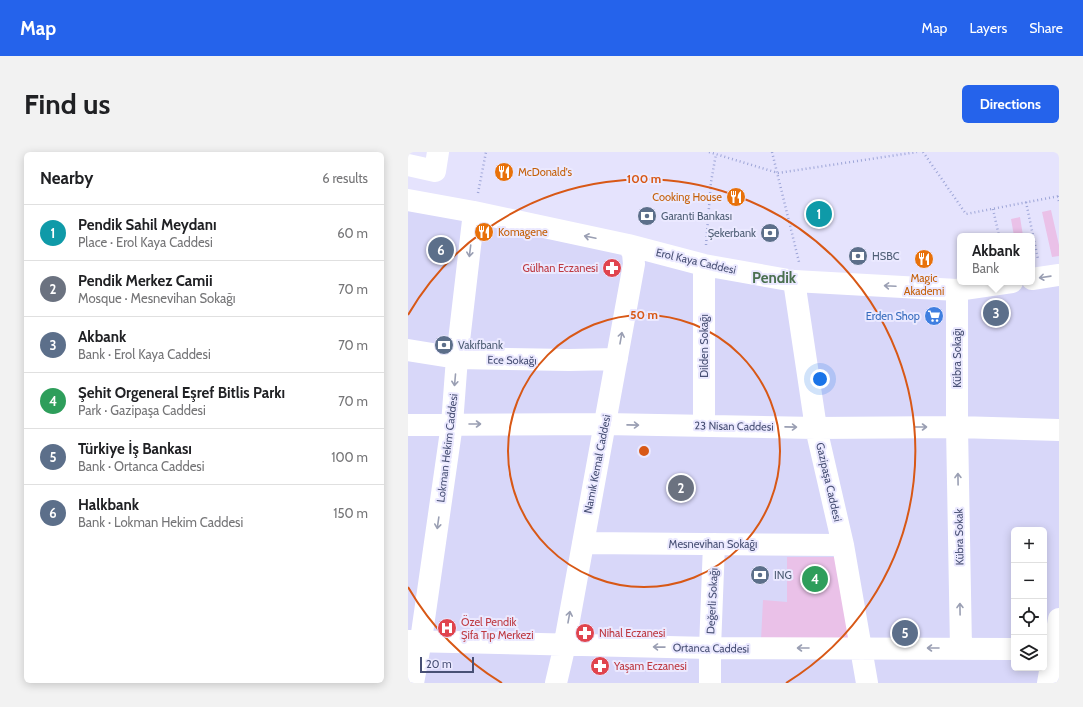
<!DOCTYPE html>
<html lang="en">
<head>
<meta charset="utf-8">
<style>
  :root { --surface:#fff; --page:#f2f2f2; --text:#202124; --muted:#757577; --line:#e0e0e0; --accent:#2563eb }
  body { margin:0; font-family:Cabin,sans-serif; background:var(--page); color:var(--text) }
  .controls { position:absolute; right:12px; bottom:12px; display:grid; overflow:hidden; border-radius:6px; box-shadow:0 2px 10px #0003 }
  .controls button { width:36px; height:36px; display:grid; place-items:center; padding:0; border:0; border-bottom:1px solid var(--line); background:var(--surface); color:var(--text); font:20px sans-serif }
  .scale { position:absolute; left:12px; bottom:10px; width:54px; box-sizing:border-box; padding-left:4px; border:2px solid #485075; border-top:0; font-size:11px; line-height:14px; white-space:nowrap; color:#485075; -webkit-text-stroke:3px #ebe9ff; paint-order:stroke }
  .you { position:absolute; left:412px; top:227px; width:14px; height:14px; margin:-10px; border:3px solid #fff; border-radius:50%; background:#1a73e8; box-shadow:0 0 0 6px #1a73e833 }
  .badge { display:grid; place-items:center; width:26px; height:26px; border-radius:50%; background:var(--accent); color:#fff; font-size:13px; font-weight:700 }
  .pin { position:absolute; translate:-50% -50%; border:2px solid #fff; box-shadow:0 1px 4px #0006 }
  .popup { position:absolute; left:549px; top:81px; width:78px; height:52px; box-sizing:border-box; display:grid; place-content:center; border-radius:6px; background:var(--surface); filter:drop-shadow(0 1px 3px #0005); font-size:13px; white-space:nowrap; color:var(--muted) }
  .popup b { font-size:15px; color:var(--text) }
  .popup::after { content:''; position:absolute; left:50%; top:100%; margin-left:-8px; border:8px solid transparent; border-top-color:var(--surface) }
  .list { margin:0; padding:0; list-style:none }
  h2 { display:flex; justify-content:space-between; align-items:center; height:52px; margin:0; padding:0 16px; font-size:17px }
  h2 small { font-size:13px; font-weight:400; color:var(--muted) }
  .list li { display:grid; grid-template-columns:26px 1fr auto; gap:12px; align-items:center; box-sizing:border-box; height:56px; padding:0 16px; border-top:1px solid var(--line) }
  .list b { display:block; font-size:15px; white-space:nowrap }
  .list p { margin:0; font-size:13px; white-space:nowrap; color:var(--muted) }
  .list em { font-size:13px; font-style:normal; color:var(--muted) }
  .icon { flex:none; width:22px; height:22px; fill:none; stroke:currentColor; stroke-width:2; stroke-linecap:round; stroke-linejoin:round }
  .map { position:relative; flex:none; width:651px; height:531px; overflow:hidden; border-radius:6px }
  header { display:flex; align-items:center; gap:24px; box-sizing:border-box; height:56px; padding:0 20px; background:var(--accent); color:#fff }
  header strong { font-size:19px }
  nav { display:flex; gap:22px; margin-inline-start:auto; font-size:14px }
  .intro { display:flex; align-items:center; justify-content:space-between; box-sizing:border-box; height:96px; padding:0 24px }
  h1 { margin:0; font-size:28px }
  .button { padding:10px 18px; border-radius:6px; background:var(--accent); color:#fff; font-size:14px; font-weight:700 }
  main { display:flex; gap:24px; padding:0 24px }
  aside { flex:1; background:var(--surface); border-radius:6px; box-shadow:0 2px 10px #0003 }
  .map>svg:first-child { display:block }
  .residential { fill:#d8d7f9; fill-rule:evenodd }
  .green { fill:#eac1e8 }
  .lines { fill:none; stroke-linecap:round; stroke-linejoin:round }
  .path { stroke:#9da5d7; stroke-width:2.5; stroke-dasharray:1 3; stroke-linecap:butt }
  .minor { stroke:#fff; stroke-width:22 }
  .oneway { stroke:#9a9fb3 }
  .ring { fill:none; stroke:#d85816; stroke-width:2 }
  .labels { text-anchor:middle; stroke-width:4; stroke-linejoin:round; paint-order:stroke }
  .food-label { font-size:11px; fill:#c56008; stroke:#ebe9ff; text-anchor:start }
  .service-label { font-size:11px; fill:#4e5e75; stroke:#ebe9ff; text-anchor:start }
  .street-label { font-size:11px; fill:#485075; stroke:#ebe9ff }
  .health-label { font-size:11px; fill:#be3a42; stroke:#ebe9ff; text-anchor:start }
  .shop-label { font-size:11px; fill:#366cbe; stroke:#ebe9ff; text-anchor:end }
  .district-label { font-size:15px; font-weight:bold; fill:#4b7050; stroke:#ebe9ff }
  .centre { fill:#d85816; stroke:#ebe9ff; stroke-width:2 }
  .ring-label { font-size:12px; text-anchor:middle; font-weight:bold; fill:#d85816; stroke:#ebe9ff; stroke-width:4; stroke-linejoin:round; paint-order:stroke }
</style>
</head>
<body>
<header>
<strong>Map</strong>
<nav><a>Map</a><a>Layers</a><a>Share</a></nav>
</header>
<div class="intro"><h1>Find us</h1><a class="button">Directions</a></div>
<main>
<aside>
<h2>Nearby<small>6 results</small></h2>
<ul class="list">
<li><span class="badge" style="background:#0f9aa8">1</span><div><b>Pendik Sahil Meydanı</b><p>Place · Erol Kaya Caddesi</p></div><em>60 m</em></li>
<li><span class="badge" style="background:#6b7280">2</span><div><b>Pendik Merkez Camii</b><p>Mosque · Mesnevihan Sokağı</p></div><em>70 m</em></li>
<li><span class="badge" style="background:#5c6f8a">3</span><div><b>Akbank</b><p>Bank · Erol Kaya Caddesi</p></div><em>70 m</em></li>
<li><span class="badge" style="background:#2e9e5b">4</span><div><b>Şehit Orgeneral Eşref Bitlis Parkı</b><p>Park · Gazipaşa Caddesi</p></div><em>70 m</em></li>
<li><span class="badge" style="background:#5c6f8a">5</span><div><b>Türkiye İş Bankası</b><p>Bank · Ortanca Caddesi</p></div><em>100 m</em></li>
<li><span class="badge" style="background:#5c6f8a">6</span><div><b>Halkbank</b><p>Bank · Lokman Hekim Caddesi</p></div><em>150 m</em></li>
</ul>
</aside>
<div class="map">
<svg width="651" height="531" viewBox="0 0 651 531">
  <rect width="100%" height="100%" fill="#e5e3fd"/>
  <path class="residential" d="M0,46L377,129L456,531H0Z
    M651,124V531H460L388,127L548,141ZM606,378H636V516H606Z"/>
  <path class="green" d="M643,58L651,93V104L644,105L634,60Z
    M612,65L615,84H606L603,67Z
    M379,405H432L445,490L353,488L355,448L379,450Z"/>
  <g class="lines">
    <path class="path" d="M301,0L370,21L509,0
      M364,0L391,110
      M515,0L558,62L651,44
      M70,41L78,0
      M650,44L651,50
      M618,50L630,107
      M585,57L591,84
      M298,93L303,30L308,2"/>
    <path class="minor" d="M0,13L27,19L30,0
      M0,48L66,60L220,93L296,113L386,129L549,138L604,130
      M624,127L651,123
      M386,129L408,276L435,393L459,531
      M549,138V275L553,496
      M0,198L49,206L161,208L209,207
      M0,273L197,272L408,276L549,275L651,278
      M296,274V113
      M175,391L435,393
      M0,489L302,496L606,497
      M5,531L13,488L44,272L49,206L66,60
      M148,531L155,501L226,112L225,101L220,93
      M302,531V496L306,392
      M640,531L651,467"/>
  </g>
  <defs><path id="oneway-shaft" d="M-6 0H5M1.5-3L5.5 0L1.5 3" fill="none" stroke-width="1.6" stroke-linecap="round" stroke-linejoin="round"/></defs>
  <g class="oneway">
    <use href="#oneway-shaft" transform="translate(182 85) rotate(-168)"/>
    <use href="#oneway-shaft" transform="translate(62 99) rotate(97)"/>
    <use href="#oneway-shaft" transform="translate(637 125) rotate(172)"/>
    <use href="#oneway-shaft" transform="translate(482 134) rotate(-177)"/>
    <use href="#oneway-shaft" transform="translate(213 186) rotate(-80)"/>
    <use href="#oneway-shaft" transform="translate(47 228) rotate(95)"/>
    <use href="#oneway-shaft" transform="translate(67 272)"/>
    <use href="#oneway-shaft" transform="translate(225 273) rotate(1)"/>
    <use href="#oneway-shaft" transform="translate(383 275) rotate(1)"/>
    <use href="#oneway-shaft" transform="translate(513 275)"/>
    <use href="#oneway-shaft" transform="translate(550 327) rotate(-91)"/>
    <use href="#oneway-shaft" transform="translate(30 371) rotate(98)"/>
    <use href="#oneway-shaft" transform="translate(552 457) rotate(-91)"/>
    <use href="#oneway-shaft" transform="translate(161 465) rotate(-80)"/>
    <use href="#oneway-shaft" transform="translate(251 495) rotate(-179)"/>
    <use href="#oneway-shaft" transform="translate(395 496) rotate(-180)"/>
    <use href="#oneway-shaft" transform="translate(525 496) rotate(180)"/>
  </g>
  <g class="ring">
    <circle cx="236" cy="299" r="136"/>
    <path d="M94 531A272 272 0 0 1 0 435M0 163A272 272 0 1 1 378 531"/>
  </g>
  <defs>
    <g id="restaurant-disc" transform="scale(1)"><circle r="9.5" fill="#e8710a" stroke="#ebe9ff"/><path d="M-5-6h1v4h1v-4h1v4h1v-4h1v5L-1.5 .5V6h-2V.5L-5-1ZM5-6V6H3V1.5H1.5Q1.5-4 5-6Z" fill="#fff"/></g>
    <g id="bank-disc" transform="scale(1)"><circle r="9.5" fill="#5c6f8a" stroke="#ebe9ff"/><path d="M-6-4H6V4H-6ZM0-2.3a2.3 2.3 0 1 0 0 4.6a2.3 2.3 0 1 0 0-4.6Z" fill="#fff"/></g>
    <g id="pharmacy-disc" transform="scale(1)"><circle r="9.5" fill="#e0444e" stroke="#ebe9ff"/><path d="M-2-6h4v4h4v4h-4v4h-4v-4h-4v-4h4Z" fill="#fff"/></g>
    <g id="supermarket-disc" transform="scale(1)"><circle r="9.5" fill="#3f7fe0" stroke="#ebe9ff"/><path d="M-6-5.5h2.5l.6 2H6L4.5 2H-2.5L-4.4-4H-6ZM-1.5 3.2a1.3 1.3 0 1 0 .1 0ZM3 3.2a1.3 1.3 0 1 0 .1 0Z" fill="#fff"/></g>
    <g id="hospital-disc" transform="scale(1)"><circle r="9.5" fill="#e0444e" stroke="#ebe9ff"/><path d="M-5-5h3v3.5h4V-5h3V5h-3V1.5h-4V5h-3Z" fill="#fff"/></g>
  </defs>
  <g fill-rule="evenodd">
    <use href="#restaurant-disc" x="96" y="20"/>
    <use href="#restaurant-disc" x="328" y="45"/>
    <use href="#bank-disc" x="239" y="64"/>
    <use href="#restaurant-disc" x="76" y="80"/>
    <use href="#bank-disc" x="362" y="81"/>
    <use href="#bank-disc" x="450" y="104"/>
    <use href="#restaurant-disc" x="516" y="107"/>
    <use href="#pharmacy-disc" x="204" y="116"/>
    <use href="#supermarket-disc" x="526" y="164"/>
    <use href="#bank-disc" x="36" y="193"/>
    <use href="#bank-disc" x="352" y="423"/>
    <use href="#hospital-disc" x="39" y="476"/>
    <use href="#pharmacy-disc" x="177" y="481"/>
    <use href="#pharmacy-disc" x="192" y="514"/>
  </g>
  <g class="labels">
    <g class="food-label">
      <text x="110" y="24">McDonald's</text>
      <text x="314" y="49" text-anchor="end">Cooking House</text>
      <text x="90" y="84">Komagene</text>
      <text x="516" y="130" text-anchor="middle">Magic<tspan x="516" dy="13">Akademi</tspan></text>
    </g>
    <g class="service-label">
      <text x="253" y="68">Garanti Bankası</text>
      <text x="348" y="85" text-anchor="end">Şekerbank</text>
      <text x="464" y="108">HSBC</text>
      <text x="50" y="197">Vakıfbank</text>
      <text x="366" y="427">ING</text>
    </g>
    <g class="street-label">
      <text transform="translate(288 109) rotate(13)" y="4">Erol Kaya Caddesi</text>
      <text transform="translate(296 194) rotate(-90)" y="4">Dilden Sokağı</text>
      <text transform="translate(549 206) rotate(-90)" y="4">Kübra Sokağı</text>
      <text transform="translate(104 208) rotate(1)" y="4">Ece Sokağı</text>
      <text transform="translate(326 274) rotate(1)" y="4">23 Nisan Caddesi</text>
      <text transform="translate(39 296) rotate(-83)" y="4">Lokman Hekim Caddesi</text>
      <text transform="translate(189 312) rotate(-79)" y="4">Namık Kemal Caddesi</text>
      <text transform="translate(421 330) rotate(77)" y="4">Gazipaşa Caddesi</text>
      <text transform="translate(551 385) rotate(-91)" y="4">Kübra Sokak</text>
      <text x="305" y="396">Mesnevihan Sokağı</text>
      <text transform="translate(304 449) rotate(-87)" y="4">Değerli Sokağı</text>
      <text transform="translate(303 496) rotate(1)" y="4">Ortanca Caddesi</text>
    </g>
    <g class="health-label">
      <text x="190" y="120" text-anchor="end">Gülhan Eczanesi</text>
      <text x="53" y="474">Özel Pendik<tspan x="53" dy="13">Şifa Tıp Merkezi</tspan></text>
      <text x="191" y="485">Nihal Eczanesi</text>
      <text x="206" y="518">Yaşam Eczanesi</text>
    </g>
    <g class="shop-label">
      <text x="512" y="168">Erden Shop</text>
    </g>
    <g class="district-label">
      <text x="366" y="131">Pendik</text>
    </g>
  </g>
  <circle cx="236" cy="299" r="6" class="centre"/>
  <g class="ring-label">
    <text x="236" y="31">100 m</text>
    <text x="236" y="167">50 m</text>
  </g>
</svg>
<div class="controls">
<button>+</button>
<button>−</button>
<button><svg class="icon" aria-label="locate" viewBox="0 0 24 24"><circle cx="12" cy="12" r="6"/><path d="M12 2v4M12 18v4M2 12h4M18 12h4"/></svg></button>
<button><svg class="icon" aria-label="layers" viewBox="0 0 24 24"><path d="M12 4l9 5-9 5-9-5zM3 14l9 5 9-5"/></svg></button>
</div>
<div class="scale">20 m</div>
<div class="you"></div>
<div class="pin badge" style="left:411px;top:62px;background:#0f9aa8">1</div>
<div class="pin badge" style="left:273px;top:336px;background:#6b7280">2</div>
<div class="pin badge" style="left:588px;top:161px;background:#5c6f8a">3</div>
<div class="popup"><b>Akbank</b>Bank</div>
<div class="pin badge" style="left:407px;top:427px;background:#2e9e5b">4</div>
<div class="pin badge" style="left:497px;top:481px;background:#5c6f8a">5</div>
<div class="pin badge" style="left:33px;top:98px;background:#5c6f8a">6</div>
</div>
</main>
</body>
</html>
